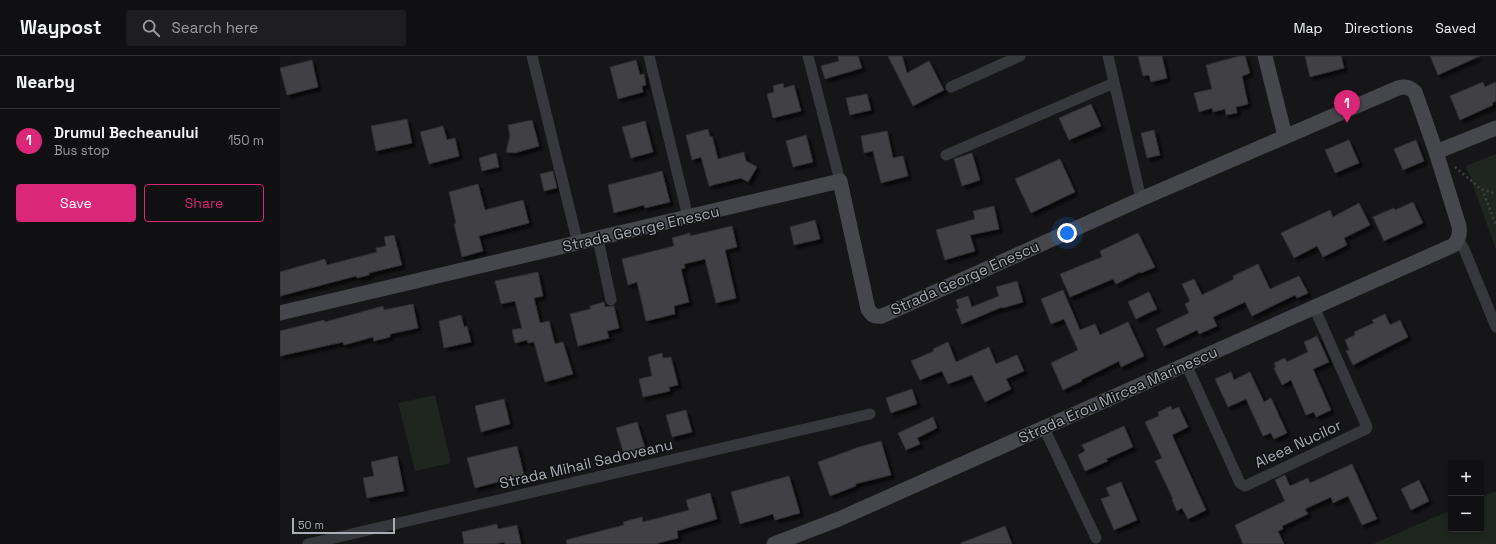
<!DOCTYPE html>
<html lang="en">
<head>
<meta charset="utf-8">
<style>
  :root { --surface:#101012; --page:#1e1e20; --text:#f1f3f6; --muted:#9c9d9f; --line:#303032; --accent:#db2777 }
  body { margin:0; font-family:"Space Grotesk",sans-serif; background:var(--page); color:var(--text) }
  .controls { position:absolute; right:12px; bottom:12px; display:grid; overflow:hidden; border-radius:4px; box-shadow:0 2px 6px #0003 }
  .controls button { width:36px; height:36px; display:grid; place-items:center; padding:0; border:0; border-bottom:1px solid var(--line); background:var(--surface); color:var(--text); font:20px sans-serif }
  .scale { position:absolute; left:12px; bottom:10px; width:103px; box-sizing:border-box; padding-left:4px; border:2px solid #a8adb8; border-top:0; font-size:11px; line-height:14px; white-space:nowrap; color:#a8adb8; -webkit-text-stroke:3px #111113; paint-order:stroke }
  .you { position:absolute; left:787px; top:177px; width:14px; height:14px; margin:-10px; border:3px solid #fff; border-radius:50%; background:#1a73e8; box-shadow:0 0 0 6px #1a73e833 }
  .badge { display:grid; place-items:center; width:26px; height:26px; border-radius:50%; background:var(--accent); color:#fff; font-size:13px; font-weight:700 }
  .pin { position:absolute; translate:-50% -33px; filter:drop-shadow(0 1px 2px #0008) }
  .pin::after { content:''; position:absolute; top:21px; width:14px; height:12px; background:inherit; clip-path:polygon(0 0,100% 0,50% 100%) }
  .list { margin:0; padding:0; list-style:none }
  h2 { display:flex; justify-content:space-between; align-items:center; height:52px; margin:0; padding:0 16px; font-size:17px }
  h2 small { font-size:13px; font-weight:400; color:var(--muted) }
  .list li { display:grid; grid-template-columns:26px 1fr auto; gap:12px; align-items:center; box-sizing:border-box; height:64px; padding:0 16px; border-top:1px solid var(--line) }
  .list b { display:block; font-size:15px; white-space:nowrap }
  .list p { margin:0; font-size:13px; white-space:nowrap; color:var(--muted) }
  .list em { font-size:13px; font-style:normal; color:var(--muted) }
  .actions { display:flex; gap:8px; padding:12px 16px }
  .actions a { flex:1; padding:9px 0; border:1px solid var(--accent); border-radius:4px; text-align:center; font-size:14px; color:var(--accent) }
  .actions .main { background:var(--accent); color:#fff }
  .icon { flex:none; width:22px; height:22px; fill:none; stroke:currentColor; stroke-width:2; stroke-linecap:round; stroke-linejoin:round }
  .map { position:relative; flex:none; width:1216px; height:488px; overflow:hidden }
  header { display:flex; align-items:center; gap:24px; box-sizing:border-box; height:56px; padding:0 20px; background:var(--surface); border-bottom:1px solid var(--line) }
  header strong { font-size:19px }
  nav { display:flex; gap:22px; margin-inline-start:auto; font-size:14px }
  .search { width:280px; height:36px; background:var(--page); display:flex; align-items:center; gap:10px; box-sizing:border-box; padding:0 14px; border-radius:4px; color:var(--muted); font-size:15px }
  main { display:flex }
  aside { flex:1; background:var(--surface) }
  .map>svg:first-child { display:block }
  .green { fill:#1e261f }
  .building { fill:#404145; stroke:#303034; filter:url(#shadow) }
  .lines { fill:none; stroke-linecap:round; stroke-linejoin:round }
  .path { stroke:#3d3f44; stroke-width:2.5; stroke-dasharray:2 3; stroke-linecap:butt }
  .street { stroke:#37383d; stroke-width:11 }
  .secondary { stroke:#45474d; stroke-width:15 }
  .labels { text-anchor:middle; stroke-width:3; stroke-linejoin:round; paint-order:stroke }
  .street-label { font-size:15px; fill:#a8adb8; stroke:#111113 }
</style>
</head>
<body>
<header>
<strong>Waypost</strong>
<div class="search"><svg class="icon" aria-label="search" viewBox="0 0 24 24"><circle cx="10" cy="10" r="6"/><path d="M15 15l6 6"/></svg>Search here</div>
<nav><a>Map</a><a>Directions</a><a>Saved</a></nav>
</header>
<main>
<aside>
<h2>Nearby<small></small></h2>
<ul class="list">
<li><span class="badge">1</span><div><b>Drumul Becheanului</b><p>Bus stop</p></div><em>150 m</em></li>
</ul>
<div class="actions"><a class="main">Save</a><a>Share</a></div>
</aside>
<div class="map">
<svg width="1216" height="488" viewBox="0 0 1216 488">
  <defs>
    <filter id="shadow"><feDropShadow dx="3.5" dy="3.5" stdDeviation="1" flood-color="#0009"/></filter>
  </defs>
  <rect width="100%" height="100%" fill="#161618"/>
  <path class="green" d="M1216,98V193L1186,110Z
    M155,339L171,407L135,415L118,347Z
    M1216,435V488H1093L1171,454V473H1201V441Z"/>
  <path class="building" d="M558,0H578L582,12L545,23L541,10L559,5Z
    M608,0H622L627,17L649,5L664,34L633,50Z
    M858,0H882L887,22L871,26L869,19L863,20Z
    M960,0H965L970,17L962,20L968,48L956,51L957,57L946,59L945,53L933,56L932,52L919,56L914,37L932,33L926,9Z
    M1025,0H1061L1064,12L1030,21Z
    M1150,0H1200L1158,19Z
    M32,4L38,31L7,39L0,12Z
    M356,4L360,19L364,18L366,29L362,30L363,36L338,43L330,11Z
    M1203,26L1205,31L1216,26V45L1212,47L1213,49L1180,64L1170,40Z
    M503,27L504,32L514,29L521,55L493,62L487,38L494,36L493,30Z
    M587,38L591,54L570,59L566,42Z
    M811,48L821,70L789,84L779,62Z
    M127,63L132,87L96,95L91,70Z
    M252,64L259,90L235,97L226,96L230,80L228,69Z
    M365,65L373,96L351,102L342,71Z
    M163,70L167,84L175,82L179,100L149,108L140,76Z
    M428,73L430,81L432,80L438,103L464,96L466,105L477,111L468,126L461,122L429,130L421,101L412,104L406,79Z
    M874,74L880,99L867,102L861,77Z
    M607,75L613,102L623,100L628,120L601,127L593,95L584,97L581,80Z
    M526,79L533,106L513,111L506,85Z
    M1069,84L1079,107L1055,117L1045,94Z
    M1136,84L1144,105L1123,114L1114,93Z
    M216,97L219,111L202,115L199,102Z
    M692,97L700,124L682,130L674,103Z
    M780,103L795,136L751,157L735,123Z
    M273,115L277,132L264,135L260,118Z
    M382,115L390,146L365,152L364,149L334,157L328,129Z
    M198,128L205,154L243,144L249,167L199,180L203,195L182,201L174,168L176,167L169,136Z
    M1133,146L1143,167L1104,185L1093,161L1114,152L1115,154Z
    M1079,147L1090,169L1064,182L1067,189L1043,201L1037,190L1014,202L1001,177L1050,154L1053,161Z
    M714,150L719,173L690,179L695,195L665,204L656,174L695,163L693,155Z
    M535,164L540,183L514,189L510,171Z
    M452,170L457,191L445,194L456,242L436,247L425,203L404,208L405,212L401,213L409,246L394,250L395,258L366,265L357,226L348,229L342,203L394,190L392,182L410,177V180Z
    M858,177L875,211L861,217L860,216L836,228L833,223L790,241L780,218L822,201L820,195Z
    M114,179L122,209L89,217V219L77,222L76,220L0,240V216L45,203L47,209L97,196L96,192L106,190L104,181Z
    M978,208L990,233L1019,220L1028,237L1017,242L1015,239L972,260L965,246L933,261L937,270L919,278L917,274L884,290L876,273L909,257L905,248L910,245L902,228L914,223L922,239L954,223L953,220Z
    M258,216L263,240L254,242L260,267L269,265L275,288L283,286L293,318L265,326L254,286L248,287L247,284L235,287L232,274L242,272L235,245L221,248L215,225Z
    M737,225L743,246L723,252L722,251L682,268L676,253L679,252L676,244L688,240L692,251L719,240L716,231Z
    M783,234L800,274L815,268L820,279L848,266L864,300L841,311L839,305L801,324L802,325L783,334L771,307L798,294L784,263L771,268L761,243Z
    M869,236L877,253L856,263L848,246Z
    M324,246L325,251L334,250L339,272L327,275L329,282L298,290L290,258L310,253V250Z
    M133,248L138,272L110,278V281L94,285L93,281L64,289L63,286L0,300V275L44,264L45,266L103,250L104,254Z
    M1105,258L1110,269L1120,264L1128,281L1073,309L1066,295L1069,294L1065,284L1075,279L1074,276L1094,267L1092,264Z
    M181,259L184,271L187,270L191,286L164,292L159,265Z
    M1037,280L1049,306L1033,313L1051,354L1036,361L1034,356L1026,359L1011,324L1002,329L994,312L996,311L994,307L1005,302L1007,306L1028,296L1024,286Z
    M668,286L676,306L709,291L716,308L737,299L744,315L726,323L731,333L705,346L692,319L668,328L662,315L640,324L631,305L654,295L653,293Z
    M382,297L383,302L391,301L398,329L389,331L390,335L363,341L359,323L372,320L368,301Z
    M951,316L954,324L970,316L984,346L991,342L1007,377L994,383L991,377L983,380L966,343L948,351L935,323Z
    M632,333L637,348L611,357L606,342Z
    M224,343L230,368L201,376L195,350Z
    M891,350L892,354L899,351L908,371L892,379L926,454L908,463L902,452L897,455L892,444L893,443L875,405L882,402L865,366L879,360L878,356Z
    M406,354L412,376L392,381L386,359Z
    M653,361L657,372L637,382L640,388L626,394L618,377Z
    M357,366L365,392L344,398L336,372Z
    M844,370L853,391L826,403L828,405L805,415L798,399L805,395L802,389Z
    M601,385L611,419L575,428L576,430L550,440L538,406L579,391Z
    M237,390L244,419L195,432L187,402Z
    M117,400L124,435L87,442L83,422L94,420L91,406Z
    M1072,408L1097,463L1082,469L1068,440L1053,447L1051,441L1025,453L1028,458L1002,470L1003,473L998,475L1004,488H963L955,469L1005,445L995,424L1005,419L1010,430L1028,422L1030,427Z
    M509,420L520,457L495,464L493,458L460,468L451,436Z
    M1139,424L1149,445L1131,454L1121,433Z
    M841,426L857,464L834,474L821,443L830,440L826,432Z
    M430,437L437,463L397,475L398,482L375,488H287L286,484L344,469L343,466L362,461L363,466L409,454L406,444Z
    M217,468L218,473L237,469L241,488H225V486L214,488H184L182,476Z
    M725,470L732,488H681V487Z"/>
  <g class="lines">
    <path class="path" d="M1175,111L1201,133L1216,138
      M1202,133L1216,169"/>
    <path class="street" d="M252,0L298,188
      M369,0L408,161
      M528,0L560,125
      M828,0L861,143
      M671,31L740,0
      M666,99L834,27
      M318,183L331,244
      M1178,183L1184,193L1216,271
      M906,308L960,427L965,430L1086,373L1087,371L1034,251
      M764,372L816,482
      M28,488L590,358"/>
    <path class="secondary" d="M985,0L1005,80
      M1156,96L1216,72
      M0,257L560,125L588,253C592,259 594,261 602,260L861,143L1118,32C1125,30 1129,31 1135,36L1156,96L1179,170C1180,178 1179,182 1174,189L559,463L494,488"/>
  </g>
  <g class="labels">
    <g class="street-label">
      <text transform="translate(361 173) rotate(-13)" y="5">Strada George Enescu</text>
      <text transform="translate(685 222) rotate(-24)" y="5">Strada George Enescu</text>
      <text transform="translate(838 339) rotate(-24)" y="5">Strada Erou Mircea Marinescu</text>
      <text transform="translate(1018 388) rotate(-25)" y="5">Aleea Nucilor</text>
      <text transform="translate(306 408) rotate(-13)" y="5">Strada Mihail Sadoveanu</text>
    </g>
  </g>
</svg>
<div class="controls">
<button>+</button>
<button>−</button>
</div>
<div class="scale">50 m</div>
<div class="you"></div>
<div class="pin badge" style="left:1067px;top:67px">1</div>
</div>
</main>
</body>
</html>
